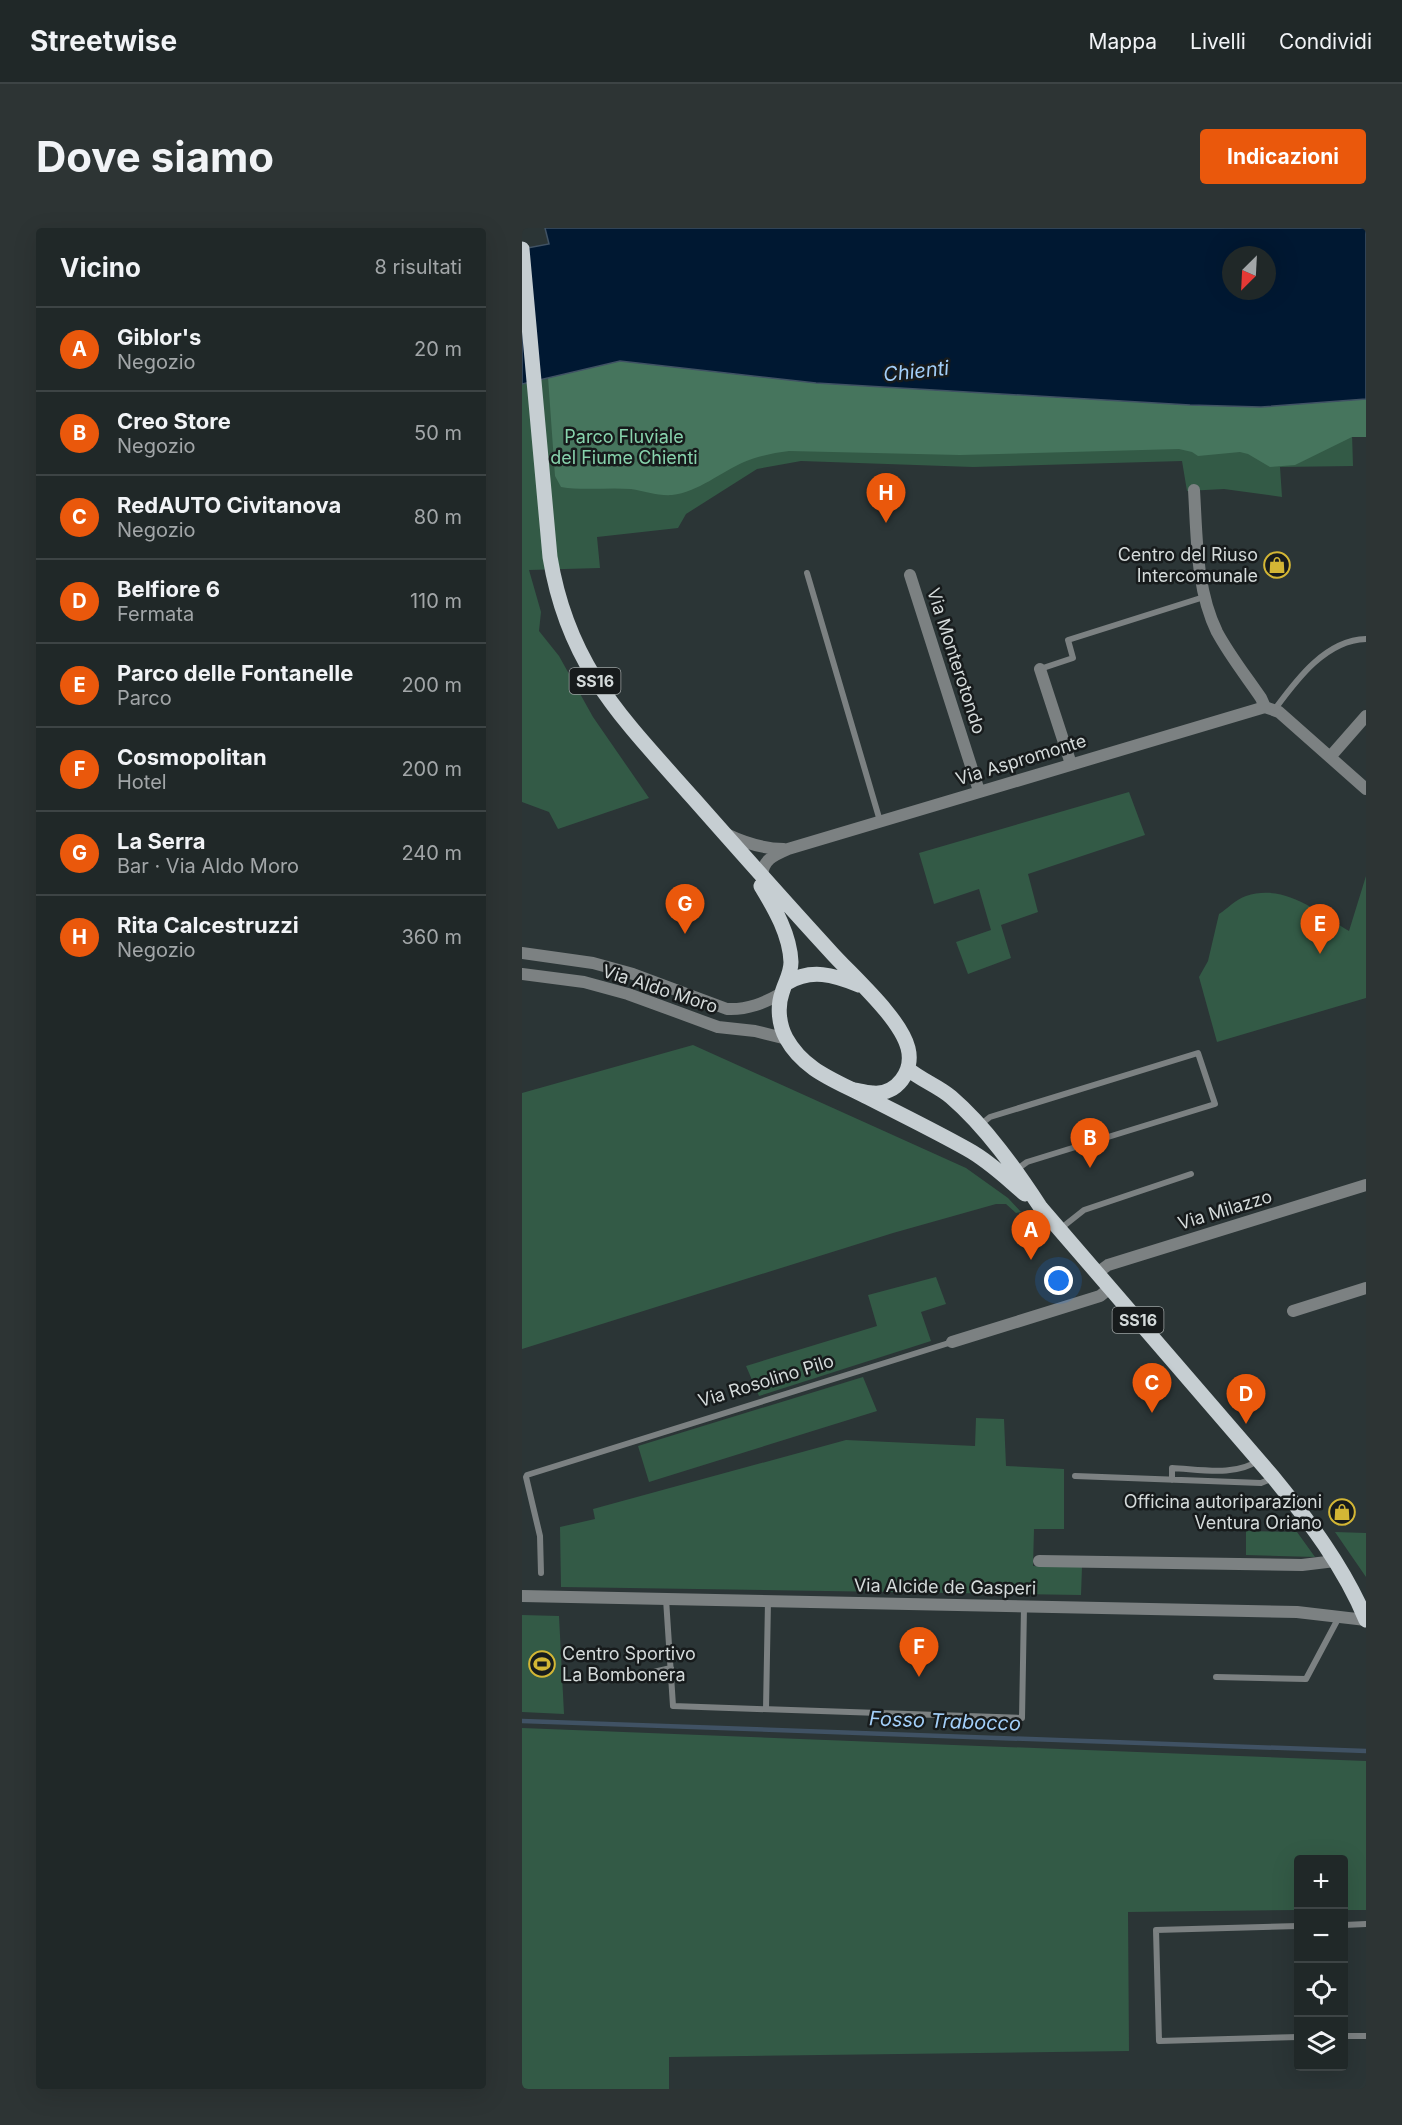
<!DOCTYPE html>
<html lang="it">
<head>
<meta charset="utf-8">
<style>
  :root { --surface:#202828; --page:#2d3434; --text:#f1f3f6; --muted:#a2a6a8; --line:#3d4445; --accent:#ea580c }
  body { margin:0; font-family:Inter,sans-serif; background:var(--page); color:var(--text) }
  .controls { position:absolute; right:18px; bottom:18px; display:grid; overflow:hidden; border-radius:6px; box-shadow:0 6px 24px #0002 }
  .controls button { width:54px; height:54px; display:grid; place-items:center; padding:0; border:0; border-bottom:2px solid var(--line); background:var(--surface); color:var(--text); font:30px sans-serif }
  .compass { position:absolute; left:700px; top:18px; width:54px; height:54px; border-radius:50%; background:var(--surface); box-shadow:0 6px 24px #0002; rotate:204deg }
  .you { position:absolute; left:537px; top:1053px; width:21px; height:21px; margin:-15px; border:4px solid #fff; border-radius:50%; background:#1a73e8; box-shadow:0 0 0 9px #1a73e833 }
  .badge { display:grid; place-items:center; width:39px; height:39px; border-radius:50%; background:var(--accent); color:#fff; font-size:20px; font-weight:700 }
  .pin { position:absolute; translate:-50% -50px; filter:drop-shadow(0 2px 3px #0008) }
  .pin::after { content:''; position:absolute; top:32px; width:21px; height:18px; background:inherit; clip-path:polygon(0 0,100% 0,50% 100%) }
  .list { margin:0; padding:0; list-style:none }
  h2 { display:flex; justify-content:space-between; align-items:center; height:78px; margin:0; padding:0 24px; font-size:26px }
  h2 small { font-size:20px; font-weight:400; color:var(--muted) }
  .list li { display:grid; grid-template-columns:39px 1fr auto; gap:18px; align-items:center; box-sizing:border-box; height:84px; padding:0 24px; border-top:2px solid var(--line) }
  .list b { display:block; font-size:22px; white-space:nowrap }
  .list p { margin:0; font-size:20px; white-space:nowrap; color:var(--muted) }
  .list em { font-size:20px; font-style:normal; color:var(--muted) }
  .icon { flex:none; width:33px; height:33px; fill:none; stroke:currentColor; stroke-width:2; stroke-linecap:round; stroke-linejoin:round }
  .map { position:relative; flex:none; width:844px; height:1861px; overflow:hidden; border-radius:6px }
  header { display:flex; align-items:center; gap:36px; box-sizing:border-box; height:84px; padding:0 30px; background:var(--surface); border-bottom:2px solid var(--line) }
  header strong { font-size:28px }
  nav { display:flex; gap:33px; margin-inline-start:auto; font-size:21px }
  .intro { display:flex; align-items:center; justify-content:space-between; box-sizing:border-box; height:144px; padding:0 36px }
  h1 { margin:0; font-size:42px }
  .button { padding:15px 27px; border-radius:6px; background:var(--accent); color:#fff; font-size:21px; font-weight:700 }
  main { display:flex; gap:36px; padding:0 36px }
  aside { flex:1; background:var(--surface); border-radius:6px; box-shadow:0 6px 24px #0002 }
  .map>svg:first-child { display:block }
  .green { fill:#335a46 }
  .forest { fill:#46755d }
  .water { fill:#001832; stroke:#405264; stroke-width:1.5; fill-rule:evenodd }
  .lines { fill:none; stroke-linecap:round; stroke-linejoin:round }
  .stream { stroke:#405264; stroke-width:4.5 }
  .service { stroke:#7c8182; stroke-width:6 }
  .minor { stroke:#7c8182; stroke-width:12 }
  .tertiary { stroke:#7c8182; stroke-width:12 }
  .primary { stroke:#c6ced2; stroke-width:15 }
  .labels { text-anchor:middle; stroke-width:5; stroke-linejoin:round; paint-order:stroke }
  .shield { fill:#171b1c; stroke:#9ba1a1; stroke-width:1.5 }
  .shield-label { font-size:16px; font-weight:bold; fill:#d4dada }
  .park-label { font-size:18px; fill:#88d4ad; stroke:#171b1c }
  .poi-label { font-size:18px; fill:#d4dada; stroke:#171b1c; text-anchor:end }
  .street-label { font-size:18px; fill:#d4dada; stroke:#171b1c }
  .water-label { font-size:20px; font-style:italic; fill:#a3cff9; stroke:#171b1c }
</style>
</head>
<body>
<header>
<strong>Streetwise</strong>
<nav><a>Mappa</a><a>Livelli</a><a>Condividi</a></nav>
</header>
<div class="intro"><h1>Dove siamo</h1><a class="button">Indicazioni</a></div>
<main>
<aside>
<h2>Vicino<small>8 risultati</small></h2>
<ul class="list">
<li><span class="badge">A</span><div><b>Giblor's</b><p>Negozio</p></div><em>20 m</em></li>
<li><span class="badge">B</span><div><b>Creo Store</b><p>Negozio</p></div><em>50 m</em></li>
<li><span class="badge">C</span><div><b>RedAUTO Civitanova</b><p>Negozio</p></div><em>80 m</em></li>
<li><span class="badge">D</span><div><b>Belfiore 6</b><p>Fermata</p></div><em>110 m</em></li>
<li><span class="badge">E</span><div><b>Parco delle Fontanelle</b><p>Parco</p></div><em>200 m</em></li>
<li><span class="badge">F</span><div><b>Cosmopolitan</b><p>Hotel</p></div><em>200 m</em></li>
<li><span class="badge">G</span><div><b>La Serra</b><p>Bar · Via Aldo Moro</p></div><em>240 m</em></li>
<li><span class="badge">H</span><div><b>Rita Calcestruzzi</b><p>Negozio</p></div><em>360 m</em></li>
</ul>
</aside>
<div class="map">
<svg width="844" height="1861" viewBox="0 0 844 1861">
  <rect width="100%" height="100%" fill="#2b3536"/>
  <path class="green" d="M98,133L294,155L668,177L739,179L829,173L831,238L758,239L760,269L702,261L665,263L660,233L451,239L279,233L235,241L164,286L156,300L75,309L78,340L7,342L19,384L17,403L37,428L71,489L127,570L36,601L27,584L0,574V156Z
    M607,564L623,607L506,646L516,684L479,697L489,730L446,746L434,714L469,702L457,661L412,676L397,625Z
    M844,648V770L695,814L677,749L686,733L697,686C705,681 714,671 724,668C763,655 796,684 827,703Z
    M171,817L444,940L486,970L499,984L494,985L484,976H474L371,1005L0,1121V865Z
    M414,1049L424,1076L399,1084L409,1113L237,1168L224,1138L355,1098L346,1067Z
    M341,1149L355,1183L127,1254L116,1218Z
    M454,1190L482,1191L484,1238L542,1241V1301H512L511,1338L560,1339L559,1367L39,1359L38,1299L73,1291L71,1281L324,1212L453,1218Z
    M724,1303L775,1304L793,1329L724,1327Z
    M813,1304L844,1305V1349Z
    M0,1387L37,1388L42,1486L0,1484Z
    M0,1500L844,1533V1682H822V1632H776V1682L606,1684L607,1823L147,1829V1861H0Z"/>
  <path class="forest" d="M98,133L294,155L668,177L739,179L844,171V209H830L773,237L748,239L726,226L718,224L676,228L670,224L657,221L438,227L267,223C251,225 237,228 222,234C199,244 176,264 150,267C136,268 122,263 109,261C85,259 62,263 39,259L33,248L26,149Z"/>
  <path class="water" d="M23,0H844V171L739,179L668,177L294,155L98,133L0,156V21L27,16ZM709,27H745V63H709Z"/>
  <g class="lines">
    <path class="stream" d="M0,1493L844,1523"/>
    <path class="service" d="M285,345L358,593
      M518,441L551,430L546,412L682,369
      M753,481C775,451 804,412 844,411
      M458,897L468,889L676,825L693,876L505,934L494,942
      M538,1001L562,982L669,946
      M553,1248L739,1255L751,1250
      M650,1252V1240C676,1241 715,1249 736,1232
      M19,1345L18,1308L4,1249L5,1247L430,1114
      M144,1371L151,1478L500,1490L502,1379
      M127,1445L149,1440
      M694,1449L784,1451L817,1389
      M244,1481L246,1373
      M822,1697L844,1696
      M776,1698L634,1702L637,1813L776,1809
      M822,1808H844"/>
    <path class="minor" d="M672,262C675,310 674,361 695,404C708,428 724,448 739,470L743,479
      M388,347L457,563
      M518,441L549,536
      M808,529L844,488
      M204,606C223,615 241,621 262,621
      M240,649C240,632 252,627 266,621L743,479L757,484L844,561
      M575,1045L586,1037L844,957
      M771,1083L844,1060
      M430,1114L578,1068L588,1060
      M517,1333L780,1337L813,1333
      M0,1368L775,1384L844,1392"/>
    <path class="tertiary" d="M0,725L71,735L111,746L205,781C226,782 242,775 260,765
      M0,746L62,754L106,766L196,799L233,803L265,811"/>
    <path class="primary" d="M0,21L28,329C46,439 101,491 171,570C216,621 261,672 307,722C329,747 378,789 386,820C392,843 375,867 351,865C345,865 338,863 333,862
      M239,658C253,681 268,707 269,734C269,746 263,754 260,765C255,779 257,797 264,810C282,843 315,853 347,870C380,887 413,903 445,921C467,933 484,950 503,966
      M265,755C289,740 312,747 337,757
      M386,841C399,852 416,858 429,869C464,899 494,942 519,980L751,1249C787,1293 822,1339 844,1392"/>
  </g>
  <defs>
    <g id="shop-ring" transform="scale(1.35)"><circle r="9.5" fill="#171b1c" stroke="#d3b635" stroke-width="1.5"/><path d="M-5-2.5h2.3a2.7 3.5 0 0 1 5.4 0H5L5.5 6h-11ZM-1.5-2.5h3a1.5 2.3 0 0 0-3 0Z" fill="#d3b635"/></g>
    <g id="stadium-ring" transform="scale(1.35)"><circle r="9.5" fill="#171b1c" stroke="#d3b635" stroke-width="1.5"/><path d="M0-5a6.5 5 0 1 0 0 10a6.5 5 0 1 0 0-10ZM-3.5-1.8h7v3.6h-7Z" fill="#d3b635"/></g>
  </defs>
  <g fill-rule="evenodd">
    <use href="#shop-ring" x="755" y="337"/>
    <use href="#shop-ring" x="820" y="1284"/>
    <use href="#stadium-ring" x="20" y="1436"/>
  </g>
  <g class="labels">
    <g class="shield">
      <rect x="47.5" y="440" width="51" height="26" rx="4.5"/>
      <rect x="590.5" y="1079" width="51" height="26" rx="4.5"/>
    </g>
    <g class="shield-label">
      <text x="73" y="459">SS16</text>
      <text x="616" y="1098">SS16</text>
    </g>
    <g class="park-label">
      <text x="102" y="215">Parco Fluviale<tspan x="102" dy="21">del Fiume Chienti</tspan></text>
    </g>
    <g class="poi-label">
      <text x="736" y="333">Centro del Riuso<tspan x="736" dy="21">Intercomunale</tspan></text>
      <text x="800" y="1280">Officina autoriparazioni<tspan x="800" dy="21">Ventura Oriano</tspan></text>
      <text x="40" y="1432" text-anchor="start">Centro Sportivo<tspan x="40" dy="21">La Bombonera</tspan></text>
    </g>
    <g class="street-label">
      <text transform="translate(434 433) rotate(72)" y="6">Via Monterotondo</text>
      <text transform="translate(499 532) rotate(-17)" y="6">Via Aspromonte</text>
      <text transform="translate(138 761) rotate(18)" y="6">Via Aldo Moro</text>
      <text transform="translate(703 982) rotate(-17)" y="6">Via Milazzo</text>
      <text transform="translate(244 1153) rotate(-17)" y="6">Via Rosolino Pilo</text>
      <text transform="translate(423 1359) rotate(1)" y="6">Via Alcide de Gasperi</text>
    </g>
    <g class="water-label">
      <text transform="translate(394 143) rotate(-6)" y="7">Chienti</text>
      <text transform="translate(423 1493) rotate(2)" y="7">Fosso Trabocco</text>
    </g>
  </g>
</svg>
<div class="controls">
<button>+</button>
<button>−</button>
<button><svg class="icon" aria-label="locate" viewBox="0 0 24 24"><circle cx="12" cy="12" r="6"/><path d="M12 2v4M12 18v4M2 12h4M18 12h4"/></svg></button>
<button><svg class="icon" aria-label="layers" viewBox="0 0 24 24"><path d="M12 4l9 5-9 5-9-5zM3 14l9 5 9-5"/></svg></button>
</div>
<svg class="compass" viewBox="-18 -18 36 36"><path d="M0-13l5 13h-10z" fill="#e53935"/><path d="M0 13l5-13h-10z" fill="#a2a6a8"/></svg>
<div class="you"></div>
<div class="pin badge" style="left:509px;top:1032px">A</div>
<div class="pin badge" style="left:568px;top:940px">B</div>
<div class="pin badge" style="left:630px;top:1185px">C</div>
<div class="pin badge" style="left:724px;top:1196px">D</div>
<div class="pin badge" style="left:798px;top:726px">E</div>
<div class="pin badge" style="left:397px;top:1449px">F</div>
<div class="pin badge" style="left:163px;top:706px">G</div>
<div class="pin badge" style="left:364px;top:295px">H</div>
</div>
</main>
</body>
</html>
